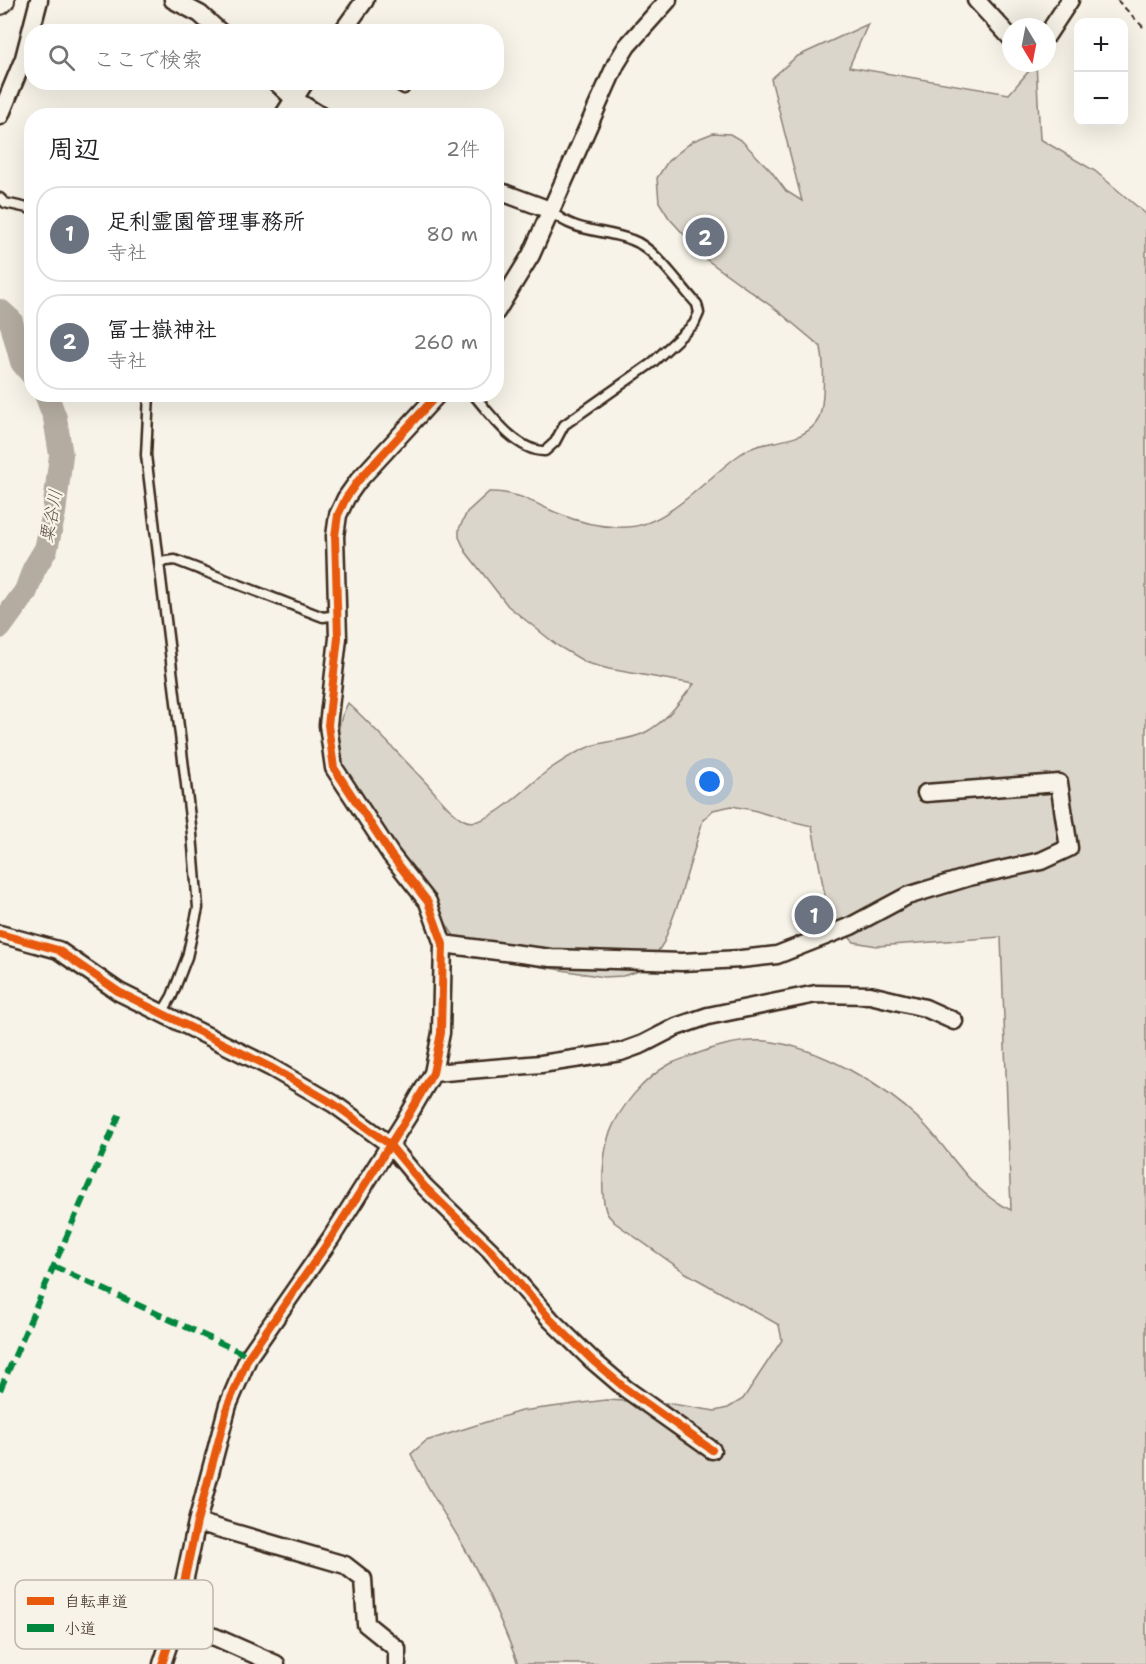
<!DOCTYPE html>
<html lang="ja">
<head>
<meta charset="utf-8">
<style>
  :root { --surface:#fff; --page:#f6f6f6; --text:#202124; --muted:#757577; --line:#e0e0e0; --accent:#db2777 }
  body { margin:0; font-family:"Shantell Sans","Klee One",sans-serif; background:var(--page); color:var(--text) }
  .controls { position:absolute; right:18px; top:18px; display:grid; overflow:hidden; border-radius:12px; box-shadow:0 6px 24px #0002 }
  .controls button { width:54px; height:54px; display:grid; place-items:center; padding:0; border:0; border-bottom:2px solid var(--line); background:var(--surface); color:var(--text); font:30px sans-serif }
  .compass { position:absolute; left:1002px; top:18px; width:54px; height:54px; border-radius:50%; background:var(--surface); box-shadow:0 6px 24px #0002; rotate:170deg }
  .you { position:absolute; left:710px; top:782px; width:21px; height:21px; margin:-15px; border:4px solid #fff; border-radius:50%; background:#1a73e8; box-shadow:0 0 0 9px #1a73e833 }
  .badge { display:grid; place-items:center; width:39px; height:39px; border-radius:50%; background:var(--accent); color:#fff; font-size:20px; font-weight:700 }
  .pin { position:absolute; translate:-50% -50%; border:3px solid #fff; box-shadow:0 2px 6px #0006 }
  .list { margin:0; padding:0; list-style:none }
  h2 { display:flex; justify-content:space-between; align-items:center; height:78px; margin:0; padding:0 24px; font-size:26px }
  h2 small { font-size:20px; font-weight:400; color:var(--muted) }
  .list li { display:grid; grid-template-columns:39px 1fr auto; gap:18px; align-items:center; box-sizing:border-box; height:96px; margin:0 12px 12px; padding:0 12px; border:2px solid var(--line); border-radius:24px }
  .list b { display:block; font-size:22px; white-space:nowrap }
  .list p { margin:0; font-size:20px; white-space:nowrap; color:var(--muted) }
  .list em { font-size:20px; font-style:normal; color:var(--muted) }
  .icon { flex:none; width:33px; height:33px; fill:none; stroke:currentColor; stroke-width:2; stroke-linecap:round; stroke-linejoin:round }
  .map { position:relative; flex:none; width:1146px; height:1664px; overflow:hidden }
  .search { position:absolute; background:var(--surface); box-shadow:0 6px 24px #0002; left:24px; top:24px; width:480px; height:66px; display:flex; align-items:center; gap:15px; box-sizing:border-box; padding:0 21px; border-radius:24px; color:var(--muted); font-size:22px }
  .panel { position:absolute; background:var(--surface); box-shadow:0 6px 24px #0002; left:24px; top:108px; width:480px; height:294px; border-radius:24px }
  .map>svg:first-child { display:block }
  .green { fill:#dbd6cb; stroke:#8b8074; stroke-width:1.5 }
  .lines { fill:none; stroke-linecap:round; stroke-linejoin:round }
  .river { stroke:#b4aca0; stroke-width:24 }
  .service-casing { stroke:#3b2a1e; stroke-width:13 }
  .minor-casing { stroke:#3b2a1e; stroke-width:21 }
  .secondary-casing { stroke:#3b2a1e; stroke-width:28 }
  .path { stroke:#3b2a1e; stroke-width:2; stroke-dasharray:6 4.5; stroke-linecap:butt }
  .service { stroke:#f7f3e8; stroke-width:8 }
  .minor { stroke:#f7f3e8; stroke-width:16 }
  .secondary { stroke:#f7f3e8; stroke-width:24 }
  .quiet { stroke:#00873e; stroke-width:6; stroke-dasharray:12 6; stroke-linecap:butt }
  .cycleway-casing { stroke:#f7f3e8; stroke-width:11 }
  .cycleway { stroke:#e8590c; stroke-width:8 }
  .labels { text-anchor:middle; stroke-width:4.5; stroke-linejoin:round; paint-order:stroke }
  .water-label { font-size:18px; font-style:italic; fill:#5f5145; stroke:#f7f3e8 }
  .key { fill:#f7f3e8; stroke:#bfb7ab; stroke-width:1.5 }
  .key-label { font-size:16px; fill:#3b2a1e }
</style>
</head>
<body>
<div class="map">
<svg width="1146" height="1664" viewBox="0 0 1146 1664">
  <rect width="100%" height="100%" fill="#f7f3e8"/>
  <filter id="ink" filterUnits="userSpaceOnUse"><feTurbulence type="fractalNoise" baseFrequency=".0167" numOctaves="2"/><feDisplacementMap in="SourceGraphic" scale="12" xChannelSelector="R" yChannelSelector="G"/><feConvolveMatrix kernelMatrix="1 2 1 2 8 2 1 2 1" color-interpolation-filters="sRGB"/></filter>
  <g filter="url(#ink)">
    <path class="green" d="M868,24L849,67L1009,94L1036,63L1040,139L1095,171L1146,214V1664H518C502,1622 484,1581 461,1542C444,1513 425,1485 411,1454L426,1441L521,1411L606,1400L666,1403L715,1411L728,1408L743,1399L782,1340L779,1325L686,1273L614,1222C612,1219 607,1215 606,1211C600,1193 603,1154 609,1135C619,1108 644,1078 670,1064C678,1060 687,1058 696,1054C717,1046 743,1039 766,1041C819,1047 884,1085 921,1121C951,1151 971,1193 1011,1210L1001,937L877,946L854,942L834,922L827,907L812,826L782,819L753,810L732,806L713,810L703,820L679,901L664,942L653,959L639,971L623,976L604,977L513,962L454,936L414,875L342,776L337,735L342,716L348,703C376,729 402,757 428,785C438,796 450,813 464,820C486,832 531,782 550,769C565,759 580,749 598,744C614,740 631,740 646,732C667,721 680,701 694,684L609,669L587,663L558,646L508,606L466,552L459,537V529L467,512L489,492C516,491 534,503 557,513C580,523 604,528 628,527C669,525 709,475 742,453C764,438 798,446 816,423C826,410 824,363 821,347L778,311L707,260L669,218L659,202L657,178L668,161L693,141L713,133L730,134L742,141L771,171L786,191L802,201L771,79L796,57Z"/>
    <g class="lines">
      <path class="river" d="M0,311L11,321L22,362L32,374
        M0,627L26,591L34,569L46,549L54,513L61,455L55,418L46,394"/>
      <g class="service-casing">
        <path id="service" d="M392,82L404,89
          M0,198L5,203L32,209
          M149,394L146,455L192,834L198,908L187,957L172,996L162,1013
          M473,394C490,414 517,452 545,451L555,442L564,425L652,363L694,324L699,313L697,304C680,286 655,248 632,240C603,229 574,233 551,211
          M159,562L175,560L323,617L338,615"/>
      </g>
      <g class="minor-casing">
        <path id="minor" d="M173,0L200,14L220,32
          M976,0L1011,38
          M342,32L365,0
          M1047,35L1070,0
          M276,82L294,99L321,116
          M0,116L24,58L39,0
          M283,116L305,82
          M496,190L550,210
          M496,312L531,255L616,64L627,46L668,0
          M0,934L58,950L119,992L270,1067L334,1104L389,1144L424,1186L490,1250L551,1320L592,1360L626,1389L712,1450
          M443,944L551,958L682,962L741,959L777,955L851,926L907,896L969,877L1041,861L1069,848L1059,783L926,793
          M433,1073L541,1064L621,1052L643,1044L676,1027L708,1016L816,994L870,995L925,1008L954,1021
          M197,1522L345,1565L363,1579L366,1624L397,1649V1664
          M174,1628L215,1637L276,1664
          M162,1664L174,1628L197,1522L228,1405L249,1356L331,1238L408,1116L433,1073L441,1033L443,944L428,902L391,855L334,768L328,725L338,638L335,536L338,515L346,498L358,481L438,394"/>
      </g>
      <g class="secondary-casing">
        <path id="secondary" d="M0,2L2,0"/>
      </g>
      <path class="path" d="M1117,0L1146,30"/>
      <use href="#service" class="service"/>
      <use href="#minor" class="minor"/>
      <use href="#secondary" class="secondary"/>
      <path class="quiet" d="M53,1266L249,1356
        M0,1390L121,1111"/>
      <g class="cycleway-casing">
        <path id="cycleway" d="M0,934L58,950L119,992L270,1067L334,1104L389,1144L424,1186L490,1250L551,1320L592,1360L626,1389L712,1450
          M162,1664L174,1628L197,1522L228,1405L249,1356L331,1238L408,1116L433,1073L441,1033L443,944L428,902L391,855L334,768L328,725L338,638L335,536L338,515L346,498L358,481L438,394"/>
      </g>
      <use href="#cycleway" class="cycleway"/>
    </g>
  </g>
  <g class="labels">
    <g class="water-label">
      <text transform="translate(51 516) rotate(-79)" y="6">粟谷川</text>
    </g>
  </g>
  <rect x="15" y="1580" width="198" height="69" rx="9" class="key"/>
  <rect x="27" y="1597" width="27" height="8" fill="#e8590c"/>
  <rect x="27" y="1624" width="27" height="8" fill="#00873e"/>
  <g class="key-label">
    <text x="64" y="1607">自転車道</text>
    <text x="64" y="1634">小道</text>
  </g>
</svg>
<div class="controls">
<button>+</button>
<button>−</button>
</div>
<svg class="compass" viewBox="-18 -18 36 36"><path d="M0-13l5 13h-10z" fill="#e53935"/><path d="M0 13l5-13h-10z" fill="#757577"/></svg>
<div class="you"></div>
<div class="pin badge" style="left:814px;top:915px;background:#6b7280">1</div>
<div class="pin badge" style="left:705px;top:237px;background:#6b7280">2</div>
<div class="search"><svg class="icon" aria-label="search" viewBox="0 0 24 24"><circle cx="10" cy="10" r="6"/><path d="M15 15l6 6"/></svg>ここで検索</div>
<section class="panel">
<h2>周辺<small>2件</small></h2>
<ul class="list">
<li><span class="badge" style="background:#6b7280">1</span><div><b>足利霊園管理事務所</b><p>寺社</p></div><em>80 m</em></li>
<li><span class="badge" style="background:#6b7280">2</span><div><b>冨士嶽神社</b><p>寺社</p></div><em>260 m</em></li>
</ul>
</section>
</div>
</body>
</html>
